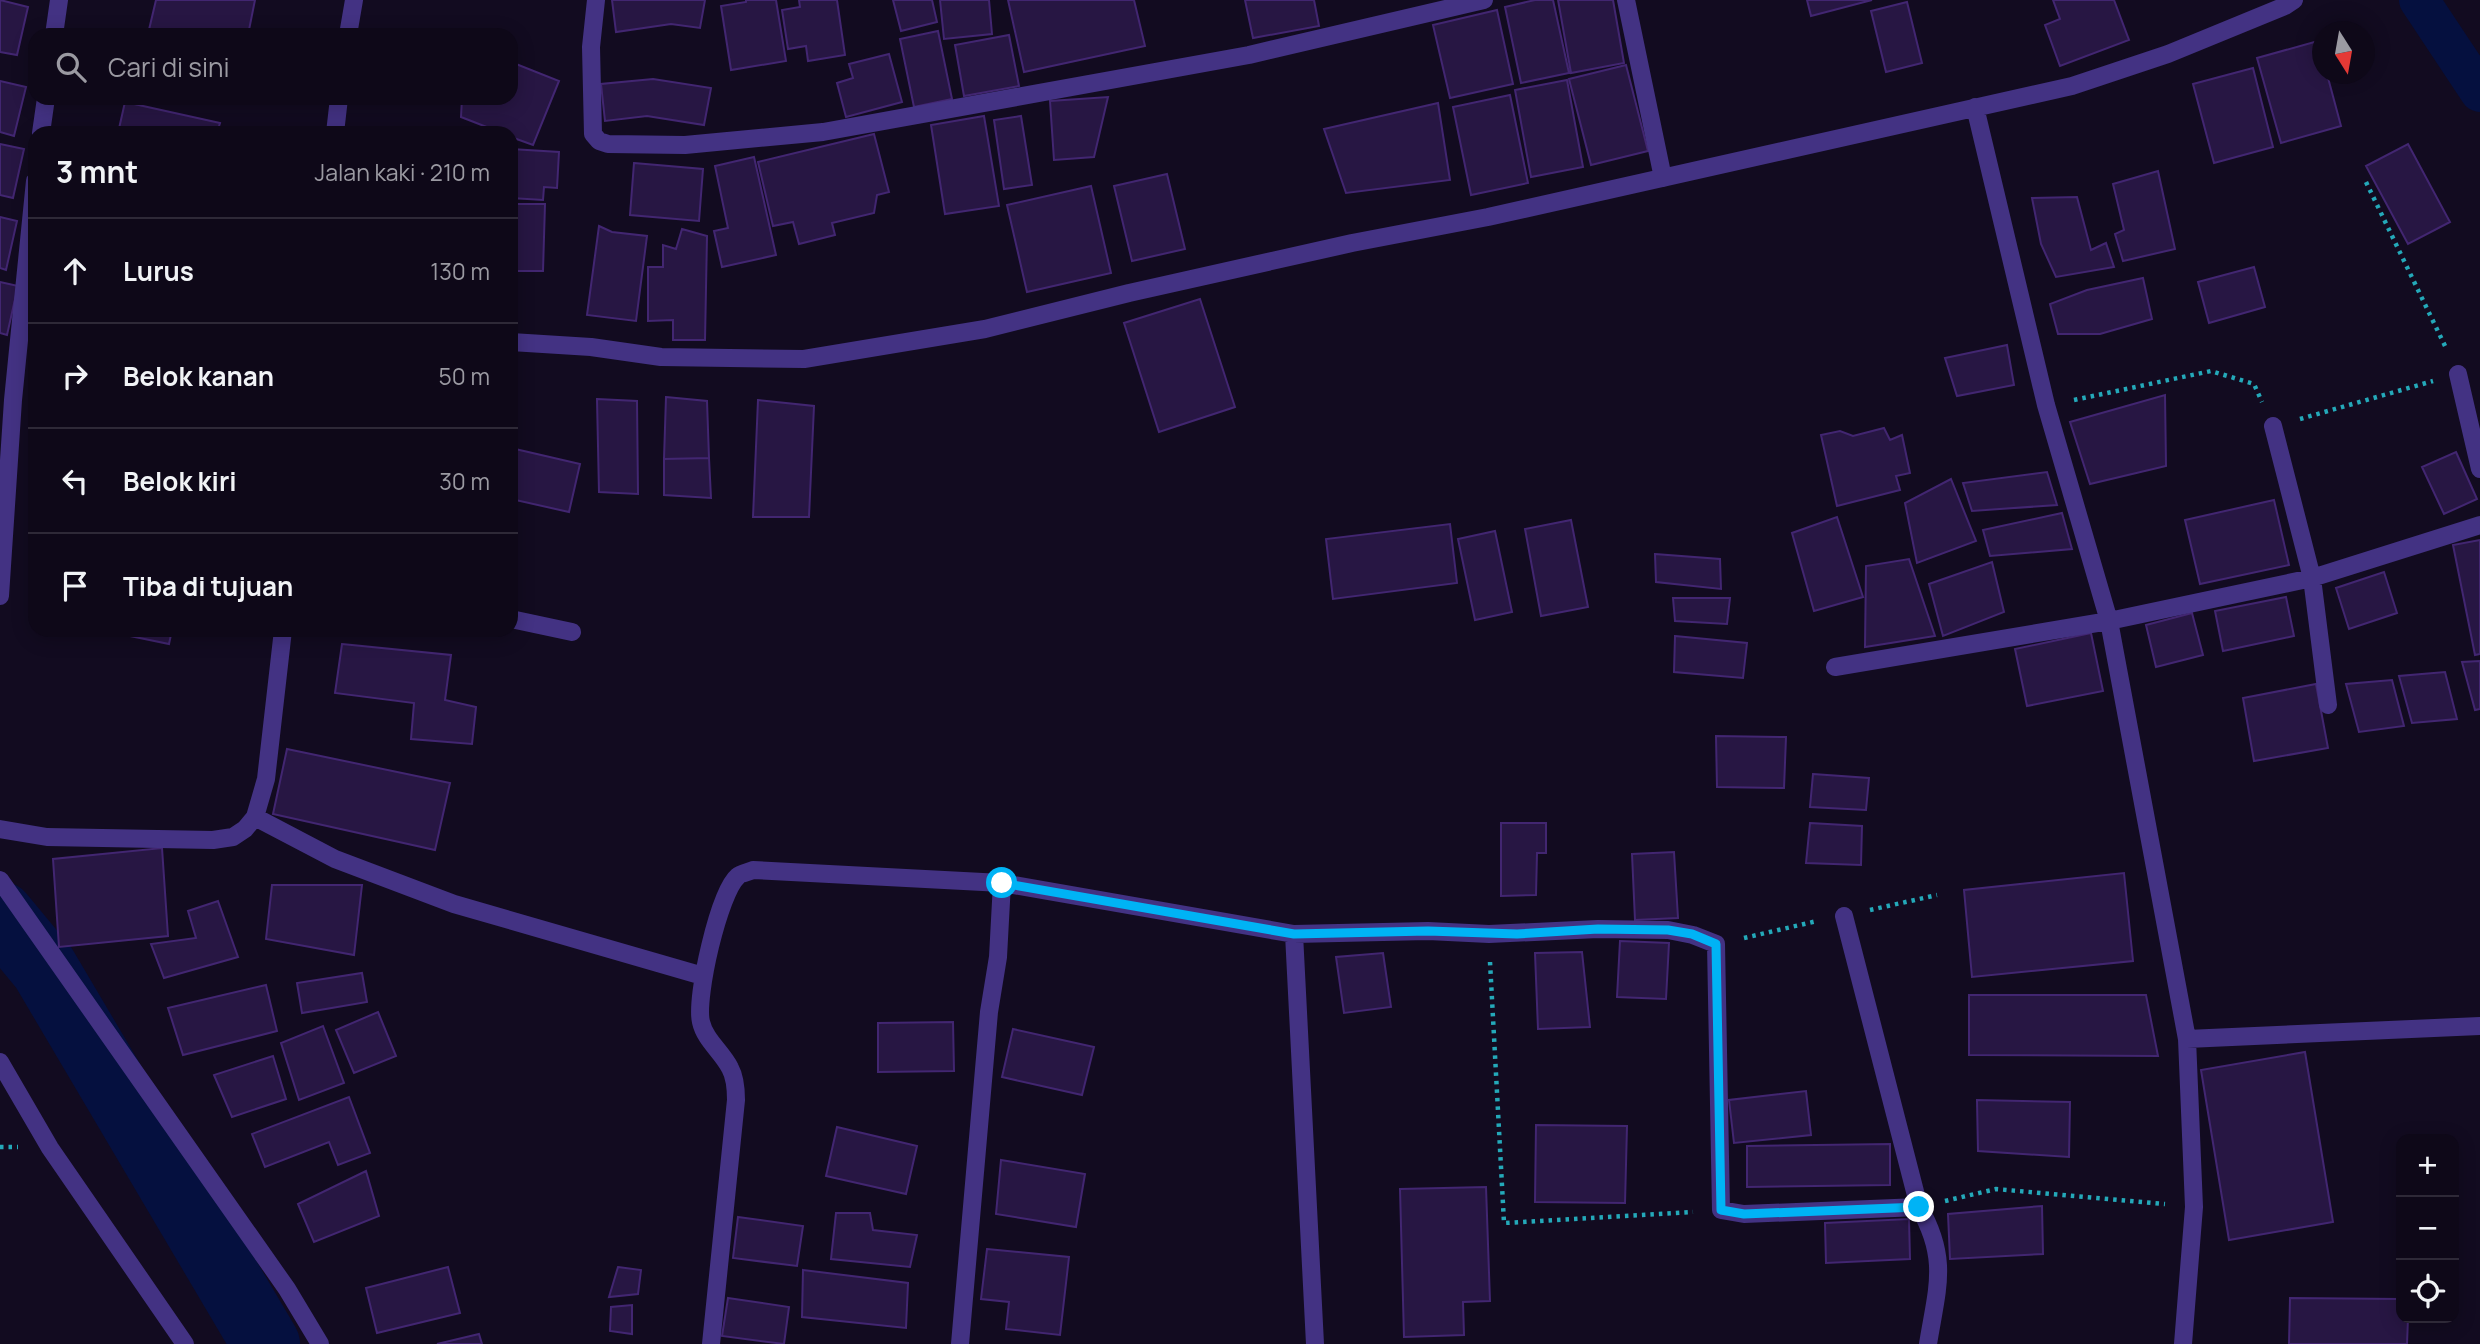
<!DOCTYPE html>
<html lang="id">
<head>
<meta charset="utf-8">
<style>
  :root { --surface:#0e0818; --page:#171121; --text:#f1f3f6; --muted:#9b9aa2; --line:#2e2937 }
  body { margin:0; font-family:Manrope,sans-serif; background:var(--page); color:var(--text) }
  .controls { position:absolute; right:21px; bottom:21px; display:grid; overflow:hidden; border-radius:14px; box-shadow:0 4px 18px #0003 }
  .controls button { width:63px; height:63px; display:grid; place-items:center; padding:0; border:0; border-bottom:2px solid var(--line); background:var(--surface); color:var(--text); font:35px sans-serif }
  .compass { position:absolute; left:2312px; top:21px; width:63px; height:63px; border-radius:50%; background:var(--surface); box-shadow:0 4px 18px #0003; rotate:169deg }
  .stop { position:absolute; width:21px; height:21px; margin:-16px; border:5px solid #00b3f5; border-radius:50%; background:#fff }
  .stop.end { background:#00b3f5; border-color:#fff; box-shadow:0 2px 7px #0008 }
  .list { margin:0; padding:0; list-style:none }
  h2 { display:flex; justify-content:space-between; align-items:center; height:91px; margin:0; padding:0 28px; font-size:30px }
  h2 small { font-size:23px; font-weight:400; color:var(--muted) }
  .list li { display:grid; grid-template-columns:46px 1fr auto; gap:21px; align-items:center; box-sizing:border-box; height:105px; padding:0 28px; border-top:2px solid var(--line) }
  .list b { display:block; font-size:26px; white-space:nowrap }
  .list em { font-size:23px; font-style:normal; color:var(--muted) }
  .icon { flex:none; width:38px; height:38px; fill:none; stroke:currentColor; stroke-width:2; stroke-linecap:round; stroke-linejoin:round }
  .map { position:relative; flex:none; width:2480px; height:1344px; overflow:hidden }
  .search { position:absolute; background:var(--surface); box-shadow:0 4px 18px #0003; left:28px; top:28px; width:490px; height:77px; display:flex; align-items:center; gap:18px; box-sizing:border-box; padding:0 24px; border-radius:21px; color:var(--muted); font-size:26px }
  .panel { position:absolute; background:var(--surface); box-shadow:0 4px 18px #0003; left:28px; top:126px; width:490px; height:511px; border-radius:21px }
  .map>svg:first-child { display:block }
  .lines { fill:none; stroke-linecap:round; stroke-linejoin:round }
  .canal { stroke:#05103f; stroke-width:40 }
  .river { stroke:#05103f; stroke-width:68 }
  .building { fill:#271643; stroke:#422671; stroke-width:2 }
  .path { stroke:#24a9b9; stroke-width:4.5; stroke-dasharray:3.5 5; stroke-linecap:butt }
  .minor { stroke:#433283; stroke-width:18 }
  .route { stroke:#00b3f5; stroke-width:9 }
</style>
</head>
<body>
<div class="map">
<svg width="2480" height="1344" viewBox="0 0 2480 1344">
  <rect width="100%" height="100%" fill="#120b20"/>
  <g class="lines">
    <path class="canal" d="M2419,0L2480,92"/>
    <path class="river" d="M0,915L44,968L266,1344"/>
  </g>
  <path class="building" d="M0,0L28,7L17,55L0,52Z
    M156,0H255L248,35H154L148,34Z
    M612,0H705L700,28L671,24L616,32Z
    M746,0H776L786,61L731,70L721,6L746,2Z
    M799,0H837L845,55L808,61L806,46L788,49L782,10L800,7Z
    M893,0H932L937,22L901,31Z
    M940,0H989L992,34L944,39Z
    M1008,0H1134L1145,46L1024,72Z
    M1245,0H1314L1319,26L1253,38Z
    M1535,0H1553L1569,73L1521,83L1505,7Z
    M1558,0H1613L1624,63L1571,73Z
    M1807,0H1872L1811,16Z
    M2053,0H2114L2129,40L2060,66L2045,25L2060,19Z
    M1907,2L1922,63L1886,72L1871,11Z
    M1497,10L1513,84L1450,98L1433,25Z
    M938,31L952,99L914,107L900,39Z
    M1009,35L1019,86L964,96L955,45Z
    M2318,41L2322,58V74H2327L2341,126L2281,143L2257,58Z
    M889,54L902,102L846,117L837,83L853,78L849,64Z
    M511,62L559,81L533,145L511,137V133H502L461,117L462,98H511Z
    M1626,65L1648,151L1591,165L1569,79Z
    M2253,68L2273,147L2214,163L2193,84Z
    M653,79L711,88L704,125L647,116L605,121L601,84Z
    M1567,80L1583,167L1531,177L1515,90Z
    M0,81L26,87L14,136L0,132Z
    M1510,95L1528,183L1471,195L1453,107Z
    M1108,97L1094,157L1054,160L1050,101Z
    M125,102L220,123L217,133H118Z
    M1438,103L1450,180L1346,193L1324,129Z
    M984,116L999,206L945,214L931,125Z
    M1021,116L1032,185L1004,189L994,120Z
    M874,134L889,192L877,195L874,213L832,223L835,235L799,244L793,222L773,226L758,162Z
    M0,144L24,149L13,198L0,195Z
    M2408,144L2450,222L2408,244L2366,166Z
    M511,149L559,152L557,188L544,187L543,200L511,198Z
    M754,157L776,255L722,267L714,231L728,228L715,166Z
    M634,163L703,169L699,221L630,215Z
    M2158,171L2175,249L2123,261L2115,234L2124,230L2113,184Z
    M1167,174L1185,249L1132,261L1114,186Z
    M1091,186L1111,273L1027,292L1007,205Z
    M2077,197L2091,250L2106,243L2114,267L2056,277L2041,244L2032,198Z
    M511,204H545L543,271H511Z
    M0,217L17,221L6,270L0,268Z
    M599,226L612,232L647,236L636,321L587,315Z
    M682,229L707,236L705,340H673V320L648,321V267H663V245L676,249Z
    M2254,267L2265,307L2209,323L2198,282Z
    M2143,278L2152,319L2100,334H2058L2050,304L2087,290Z
    M0,282L18,286L7,335L0,333Z
    M1200,299L1235,407L1159,432L1124,323Z
    M2007,345L2014,385L1957,396L1945,358Z
    M2165,395L2166,466L2090,484L2070,422Z
    M666,397L707,401L709,458L664,459Z
    M597,399L637,401L638,494L599,492Z
    M758,400L814,406L809,517H753Z
    M1884,428L1890,440L1902,435L1910,473L1896,476L1900,490L1837,506L1821,435L1840,431L1853,436Z
    M511,448L580,464L569,512L511,499Z
    M2456,452L2477,499L2444,514L2422,467Z
    M709,458L711,498L664,495V459Z
    M2047,472L2057,505L1972,511L1963,483Z
    M1951,479L1976,541L1917,563L1905,503Z
    M2274,500L2289,565L2200,584L2185,520Z
    M2062,513L2072,549L1990,556L1983,530Z
    M1837,517L1863,597L1814,611L1792,533Z
    M1571,520L1588,607L1541,616L1525,529Z
    M1450,524L1457,583L1333,599L1326,539Z
    M1495,531L1512,612L1475,620L1458,539Z
    M2480,540V654L2475,655L2453,545Z
    M1655,554L1720,559L1721,589L1656,582Z
    M1909,559L1935,636L1865,647L1866,566Z
    M1992,562L2004,612L1943,636L1929,584Z
    M2384,572L2397,613L2349,629L2336,588Z
    M2286,597L2294,636L2223,651L2215,611Z
    M1673,598H1730L1727,624L1675,621Z
    M2192,613L2203,655L2156,667L2146,625Z
    M101,630H172L169,644Z
    M2091,633L2103,691L2027,706L2015,649Z
    M1675,636L1747,643L1743,678L1674,672Z
    M342,644L451,655L445,700L476,707L472,744L411,739L414,703L335,693Z
    M2480,661V709L2475,710L2462,662Z
    M2445,672L2457,719L2412,723L2399,676Z
    M2392,680L2404,726L2359,732L2346,684Z
    M2316,684L2328,748L2254,761L2243,698Z
    M1716,736L1786,737L1784,788L1717,787Z
    M287,749L450,783L435,850L273,814Z
    M1813,774L1869,778L1866,810L1810,807Z
    M1501,823H1546V853H1537L1536,895L1501,896Z
    M1810,823L1862,826L1861,865L1806,863Z
    M162,848L168,936L59,947L53,859Z
    M1674,852L1678,918L1635,920L1632,854Z
    M2124,873L2133,961L1972,977L1964,890Z
    M272,885H362L354,955L266,939Z
    M218,901L238,957L164,978L151,944L196,938L188,911Z
    M1620,941L1669,943L1666,999L1617,997Z
    M1582,952L1590,1027L1538,1029L1535,953Z
    M1383,953L1391,1007L1344,1013L1336,957Z
    M362,973L367,1002L302,1013L297,983Z
    M266,985L277,1031L183,1055L168,1008Z
    M1969,995H2146L2158,1056L1969,1055Z
    M378,1012L396,1056L354,1073L336,1030Z
    M953,1022L954,1071L878,1072V1023Z
    M323,1026L344,1083L299,1100L281,1043Z
    M1013,1029L1094,1047L1082,1095L1002,1077Z
    M2305,1052L2333,1222L2229,1240L2201,1070Z
    M273,1056L286,1099L232,1117L214,1075Z
    M1806,1091L1811,1135L1734,1143L1729,1100Z
    M349,1097L370,1153L338,1165L329,1142L265,1167L252,1134Z
    M1977,1100L2070,1102L2069,1157L1978,1151Z
    M1536,1125L1627,1126L1625,1203L1535,1202Z
    M837,1127L917,1146L906,1194L826,1176Z
    M1890,1144V1185L1747,1187V1146Z
    M1001,1160L1085,1174L1076,1227L996,1214Z
    M366,1171L379,1216L314,1242L298,1204Z
    M1486,1187L1490,1301L1463,1302L1464,1335L1404,1337L1400,1189Z
    M2042,1206L2043,1254L1950,1259L1948,1214Z
    M836,1213H870L873,1230L917,1235L910,1267L831,1259Z
    M738,1217L803,1226L797,1266L733,1258Z
    M1909,1219L1910,1259L1826,1263L1825,1223Z
    M987,1249L1069,1257L1060,1335L1006,1329L1009,1302L981,1299Z
    M448,1267L460,1313L377,1333L366,1288Z
    M618,1267L641,1270L638,1294L609,1297Z
    M803,1270L908,1283L906,1328L802,1317Z
    M728,1298L789,1307L784,1344L722,1336Z
    M2290,1298L2401,1299V1318H2408L2407,1344H2289Z
    M632,1305V1334L610,1331L611,1307Z
    M479,1334L482,1344H437Z"/>
  <g class="lines">
    <path class="path" d="M2366,182L2446,348
      M2074,400L2211,371L2254,384L2262,402
      M2300,419L2433,381
      M1870,910L1937,895
      M1744,938L1817,921
      M1490,962L1504,1223L1693,1212
      M0,1147H18
      M1945,1201L1996,1189L2165,1204"/>
    <path class="minor" d="M596,0L591,47L593,134L599,141L608,144L685,145L823,132L1249,55L1484,0
      M1626,0L1663,178
      M54,35L59,0
      M348,35L354,0
      M1975,107L2046,405L2109,621L2187,1039L2194,1207L2183,1344
      M41,133L46,98
      M335,133L339,98
      M511,342L591,347L661,357L804,359L985,329L1129,293L1352,243L1488,217L2072,86L2168,54L2285,6L2294,0
      M2458,374L2480,469
      M2273,426L2312,578L2328,705
      M0,596L13,400L35,181
      M511,619L572,632
      M1835,667L2109,621L2312,578L2480,525
      M255,817L335,859L454,904L703,976
      M0,829L47,837L213,840L233,837L245,829L255,817L266,779L283,630
      M0,880L287,1289L320,1344
      M1844,916L1919,1207C1949,1259 1937,1288 1928,1344
      M1294,934L1315,1344
      M2187,1039L2480,1026
      M0,1062L50,1148L185,1344
      M711,1344L736,1100C736,1089 735,1077 730,1068C722,1052 705,1040 701,1022C695,998 719,892 738,876C741,873 749,872 753,870L1002,883L1294,934L1428,931L1489,934L1598,929L1668,930L1693,935L1716,944L1721,1210L1744,1214L1919,1207
      M960,1344L989,1012L998,957L1002,883"/>
  </g>
  <g class="lines">
    <path class="route" d="M1002,883L1294,934L1428,931L1517,934L1598,929L1668,930L1692,934L1716,944L1721,1210L1744,1214L1919,1207"/>
  </g>
</svg>
<div class="controls">
<button>+</button>
<button>−</button>
<button><svg class="icon" aria-label="locate" viewBox="0 0 24 24"><circle cx="12" cy="12" r="6"/><path d="M12 2v4M12 18v4M2 12h4M18 12h4"/></svg></button>
</div>
<svg class="compass" viewBox="-18 -18 36 36"><path d="M0-13l5 13h-10z" fill="#e53935"/><path d="M0 13l5-13h-10z" fill="#9b9aa2"/></svg>
<div class="stop" style="left:1002px;top:883px"></div>
<div class="stop end" style="left:1919px;top:1207px"></div>
<div class="search"><svg class="icon" aria-label="search" viewBox="0 0 24 24"><circle cx="10" cy="10" r="6"/><path d="M15 15l6 6"/></svg>Cari di sini</div>
<section class="panel">
<h2>3 mnt<small>Jalan kaki · 210 m</small></h2>
<ul class="list">
<li><svg class="icon" aria-label="ahead" viewBox="0 0 24 24"><path d="M12 20V5M6 11l6-6 6 6"/></svg><div><b>Lurus</b></div><em>130 m</em></li>
<li><svg class="icon" aria-label="right" viewBox="0 0 24 24"><path d="M7 20v-9h11M14 6l5 5-5 5"/></svg><div><b>Belok kanan</b></div><em>50 m</em></li>
<li><svg class="icon" aria-label="left" viewBox="0 0 24 24"><path d="M17 20v-9H6M10 6l-5 5 5 5"/></svg><div><b>Belok kiri</b></div><em>30 m</em></li>
<li><svg class="icon" aria-label="arrive" viewBox="0 0 24 24"><path d="M6 21V4h12l-3 4 3 4H6"/></svg><div><b>Tiba di tujuan</b></div></li>
</ul>
</section>
</div>
</body>
</html>
